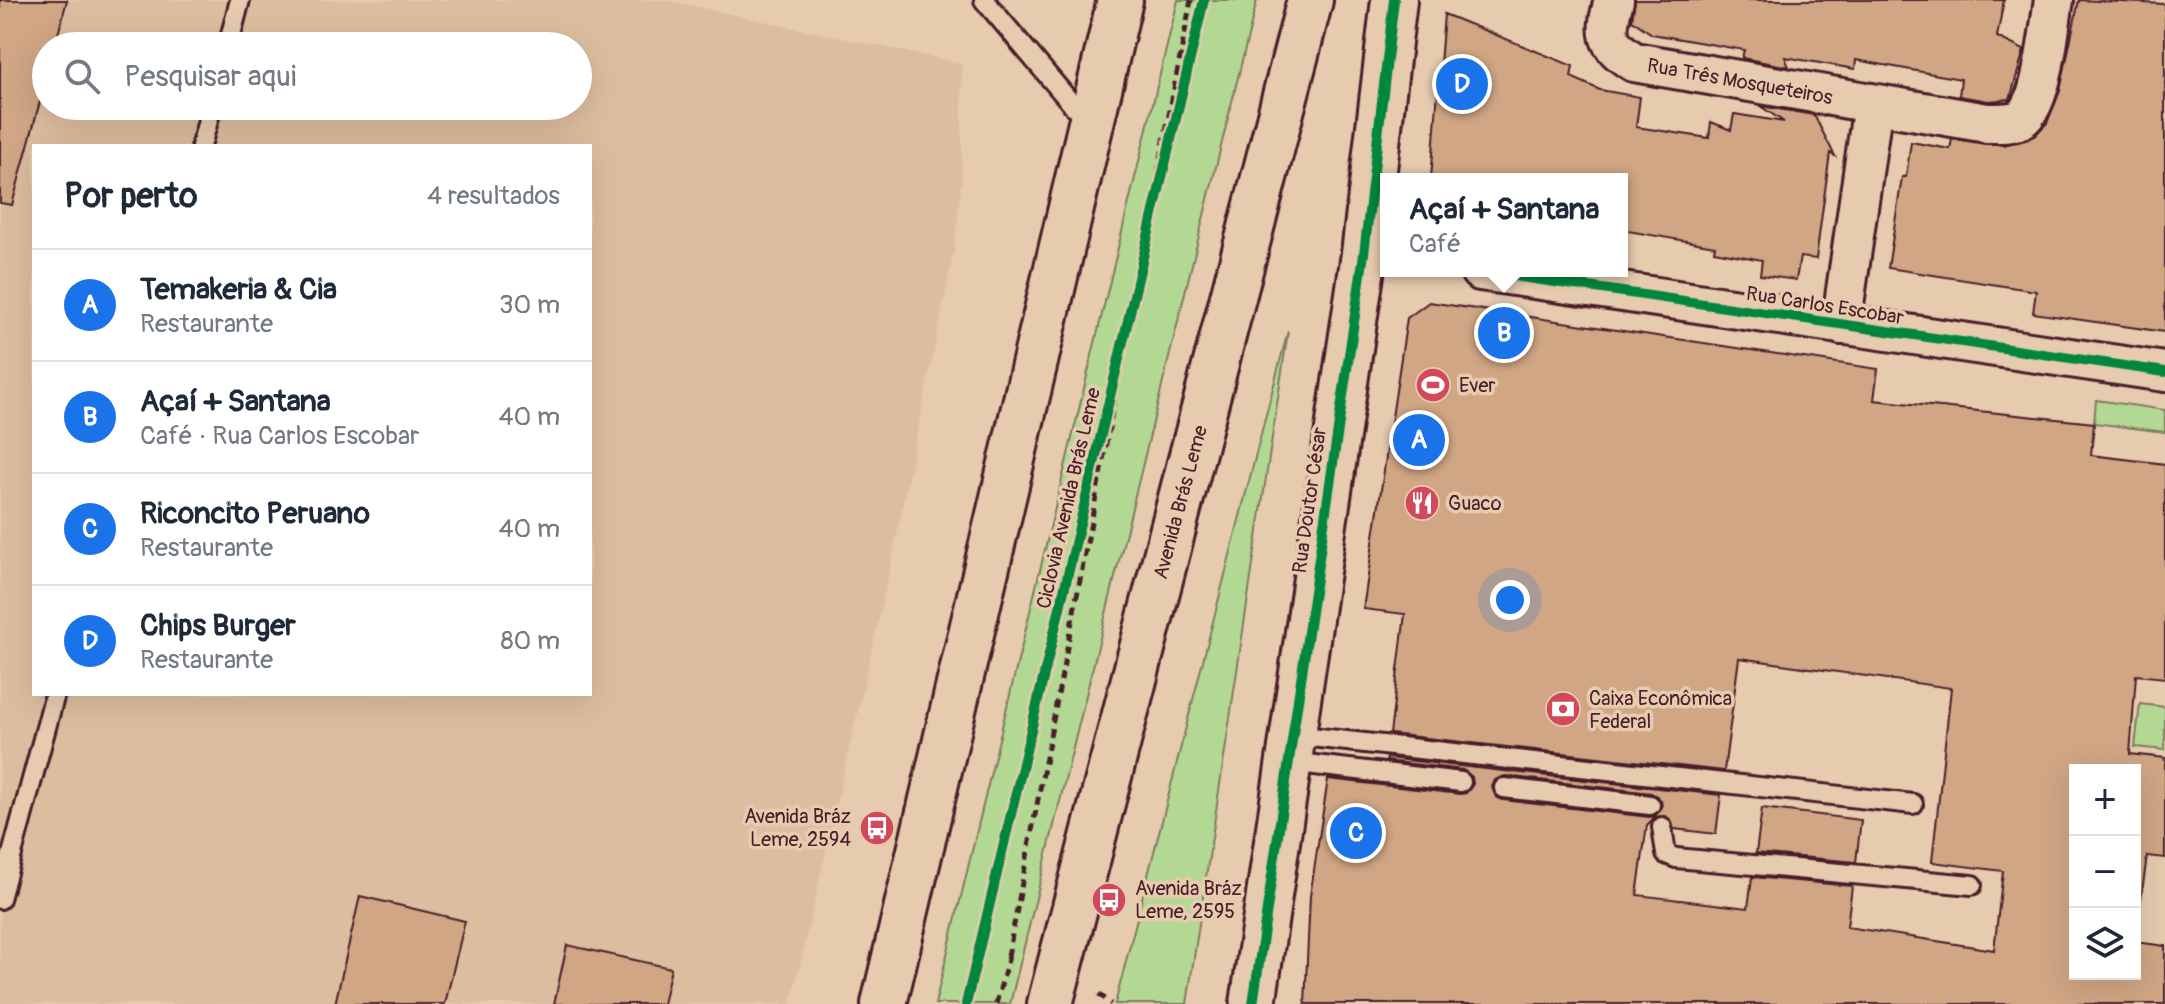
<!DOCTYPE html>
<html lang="pt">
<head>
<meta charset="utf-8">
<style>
  :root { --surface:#fff; --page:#f2f2f3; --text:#1f2937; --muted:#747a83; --line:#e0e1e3; --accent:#1a73e8 }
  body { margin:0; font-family:Pangolin,sans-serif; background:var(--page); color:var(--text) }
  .controls { position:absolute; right:24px; bottom:24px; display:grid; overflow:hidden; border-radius:0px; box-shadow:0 8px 32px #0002 }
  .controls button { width:72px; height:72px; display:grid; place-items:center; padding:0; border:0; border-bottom:2px solid var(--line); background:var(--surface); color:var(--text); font:40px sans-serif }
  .you { position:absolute; left:1510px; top:600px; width:28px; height:28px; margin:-20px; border:6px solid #fff; border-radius:50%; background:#1a73e8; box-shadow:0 0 0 12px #1a73e833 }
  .badge { display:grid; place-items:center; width:52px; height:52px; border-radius:50%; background:var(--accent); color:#fff; font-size:26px; font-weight:700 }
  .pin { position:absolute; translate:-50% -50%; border:4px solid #fff; box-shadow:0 2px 8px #0006 }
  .popup { position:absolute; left:1380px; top:173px; width:248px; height:104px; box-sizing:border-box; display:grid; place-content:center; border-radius:0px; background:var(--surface); filter:drop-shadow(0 2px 6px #0005); font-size:26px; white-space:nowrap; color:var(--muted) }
  .popup b { font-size:30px; color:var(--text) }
  .popup::after { content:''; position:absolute; left:50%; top:100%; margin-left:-16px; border:16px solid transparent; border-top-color:var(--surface) }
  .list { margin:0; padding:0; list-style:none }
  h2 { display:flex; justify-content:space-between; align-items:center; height:104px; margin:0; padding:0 32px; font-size:34px }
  h2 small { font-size:26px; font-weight:400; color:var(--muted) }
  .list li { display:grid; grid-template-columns:52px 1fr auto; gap:24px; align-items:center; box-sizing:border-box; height:112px; padding:0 32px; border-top:2px solid var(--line) }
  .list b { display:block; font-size:30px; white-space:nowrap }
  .list p { margin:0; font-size:26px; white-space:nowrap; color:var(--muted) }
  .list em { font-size:26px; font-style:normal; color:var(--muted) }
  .icon { flex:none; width:44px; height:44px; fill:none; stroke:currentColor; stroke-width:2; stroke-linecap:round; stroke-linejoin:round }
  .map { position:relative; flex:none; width:2165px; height:1004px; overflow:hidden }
  .search { position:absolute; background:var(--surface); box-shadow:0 8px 32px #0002; left:32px; top:32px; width:560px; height:88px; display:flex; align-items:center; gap:20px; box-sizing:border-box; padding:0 28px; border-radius:44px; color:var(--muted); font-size:30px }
  .panel { position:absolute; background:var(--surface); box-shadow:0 8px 32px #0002; left:32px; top:144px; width:560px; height:552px; border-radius:0px }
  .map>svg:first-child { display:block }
  .built { fill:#dcbd9f; fill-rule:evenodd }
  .green { fill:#b3d894; stroke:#7e7c60; stroke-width:2 }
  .building { fill:#d0a684; stroke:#4a1f2b; stroke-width:2; fill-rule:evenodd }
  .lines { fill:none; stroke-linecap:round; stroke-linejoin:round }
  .lane-casing { stroke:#4a1f2b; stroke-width:24 }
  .street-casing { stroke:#4a1f2b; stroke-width:44 }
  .secondary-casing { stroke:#4a1f2b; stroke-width:50 }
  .primary-casing { stroke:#4a1f2b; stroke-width:50 }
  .path { stroke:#4a1f2b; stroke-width:5; stroke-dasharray:8 6; stroke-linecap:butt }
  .lane { stroke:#e6cbae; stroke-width:18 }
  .street { stroke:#e6cbae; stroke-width:38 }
  .secondary { stroke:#e6cbae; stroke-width:44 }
  .primary { stroke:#e6cbae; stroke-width:44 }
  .cycleway-casing { stroke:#e6cbae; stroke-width:15 }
  .cycleway { stroke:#00873e; stroke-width:10 }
  .labels { text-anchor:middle; stroke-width:7; stroke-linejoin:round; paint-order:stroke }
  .street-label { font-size:20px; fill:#4a1f2b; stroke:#e6cbae }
  .poi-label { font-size:20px; fill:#4a1f2b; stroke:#e6cbae; text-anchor:start }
</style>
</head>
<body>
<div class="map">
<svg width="2165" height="1004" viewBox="0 0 2165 1004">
  <rect width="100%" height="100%" fill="#e6cbae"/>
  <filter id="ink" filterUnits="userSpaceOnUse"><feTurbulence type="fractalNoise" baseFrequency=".0125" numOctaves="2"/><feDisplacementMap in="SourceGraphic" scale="16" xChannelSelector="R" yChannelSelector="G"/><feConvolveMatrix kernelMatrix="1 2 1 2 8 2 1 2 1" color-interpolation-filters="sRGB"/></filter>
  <g filter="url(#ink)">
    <path class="built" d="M0,0H665L962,64V176L954,251L886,587L791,1004H0ZM46,46H578V106H46ZM34,146H590V694H34Z"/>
    <path class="green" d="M1178,0H1257L1010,1004H935Z
      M1288,331L1187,1004H1115L1268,407Z
      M2096,400L2165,410V432L2094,423Z
      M2140,704L2165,707V750L2135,747Z"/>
    <path class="building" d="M0,0H67L55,46H46V79L12,205L0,203Z
      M1635,0H2004L1997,37L2024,50L2010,99L1989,101L1959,96L1961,79L1856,60L1855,69L1785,57L1789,67L1742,58L1744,50L1652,34L1632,20Z
      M2079,0L2165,4V332L2033,313L2036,291L1888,268L1902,177H1906L1911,142L1950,149L1952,139L2004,145L2034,136L2047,123L2060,91Z
      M1444,14L1573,66L1571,77L1600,90L1640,97L1636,127L1709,138L1711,122L1731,130L1734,114L1784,122L1760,106L1814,115L1835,156L1830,153L1816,259L1800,257L1796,280L1760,275L1762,260L1714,251L1715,246L1622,230V179H1431Z
      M1429,302L1878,369L1874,400L2094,423L2091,455L2165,464V678L2136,675L2130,754L2165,758V858L2147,856L2135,942L2165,946V1004H1305L1310,896L1328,779L1460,794L1466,793L1473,784L1472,777L1463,770L1386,761L1387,758L1721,795L1716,834L1674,829L1666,816L1655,817L1647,825L1637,895L1748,908L1752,877L1852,886L1847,927L1994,950L2003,871L1932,862L1951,688L1739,658L1724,771L1390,734L1405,614L1363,609L1407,318ZM2075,770H2135V974H2075ZM1505,776L1651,793L1661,800L1662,807L1655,816L1649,817L1503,800L1496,797L1492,787L1495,780Z
      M1762,808L1861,820L1856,862L1756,853Z
      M360,896L465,921L445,1004H335Z
      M567,945L671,968L663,1004H554Z"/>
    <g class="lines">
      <g class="lane-casing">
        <path id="lane" d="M984,0L1088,123
          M228,46L240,0
          M201,146L212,106
          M1293,735L1913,804
          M1289,762L1461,782
          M1504,788L1650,805
          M1662,827L1666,854L1676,858L1972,885
          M0,899L55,694"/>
      </g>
      <g class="street-casing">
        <path id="street" d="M1614,0C1605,33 1604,43 1634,62L1987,123C1998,123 2009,124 2019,120C2043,108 2049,27 2054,0
          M1480,271L2165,372
          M1841,325L1873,104"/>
      </g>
      <g class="secondary-casing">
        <path id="secondary" d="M1253,1004L1364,254L1394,0"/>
      </g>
      <g class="primary-casing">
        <path id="primary" d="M884,1004L1120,0
          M1050,1004L1310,0"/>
      </g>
      <path class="path" d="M1008,956L1191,0
        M1099,994L1111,1004
        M996,1004L1009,956"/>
      <use href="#lane" class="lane"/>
      <use href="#street" class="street"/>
      <use href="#secondary" class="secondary"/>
      <use href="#primary" class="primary"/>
      <g class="cycleway-casing">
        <path id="cycleway" d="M1480,271L2165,372
          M966,1004L1204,0
          M1253,1004L1364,254L1394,0"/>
      </g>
      <use href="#cycleway" class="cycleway"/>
    </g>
  </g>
  <defs>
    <g id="stadium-disc" transform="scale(1.8)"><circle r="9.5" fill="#d1495b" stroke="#e6cbae"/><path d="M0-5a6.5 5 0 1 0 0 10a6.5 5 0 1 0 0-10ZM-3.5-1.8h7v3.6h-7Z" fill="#fff"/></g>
    <g id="restaurant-disc" transform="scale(1.8)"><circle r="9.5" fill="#d1495b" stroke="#e6cbae"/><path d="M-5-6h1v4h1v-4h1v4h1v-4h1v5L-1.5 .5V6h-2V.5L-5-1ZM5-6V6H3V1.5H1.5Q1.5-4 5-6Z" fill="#fff"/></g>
    <g id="bank-disc" transform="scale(1.8)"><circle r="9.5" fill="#d1495b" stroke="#e6cbae"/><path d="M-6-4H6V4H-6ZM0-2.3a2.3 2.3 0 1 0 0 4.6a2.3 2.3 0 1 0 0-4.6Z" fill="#fff"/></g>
    <g id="bus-disc" transform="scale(1.8)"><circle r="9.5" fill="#d1495b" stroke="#e6cbae"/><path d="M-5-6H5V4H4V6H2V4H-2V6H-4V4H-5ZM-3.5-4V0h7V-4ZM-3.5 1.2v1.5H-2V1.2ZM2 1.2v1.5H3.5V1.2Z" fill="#fff"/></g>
  </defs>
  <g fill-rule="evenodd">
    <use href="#stadium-disc" x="1433" y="385"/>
    <use href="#restaurant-disc" x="1422" y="503"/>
    <use href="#bank-disc" x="1563" y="709"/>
    <use href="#bus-disc" x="877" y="828"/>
    <use href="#bus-disc" x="1109" y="900"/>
  </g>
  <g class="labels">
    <g class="street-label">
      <text transform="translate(1740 81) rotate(10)" y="7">Rua Três Mosqueteiros</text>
      <text transform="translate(1825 305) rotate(9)" y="7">Rua Carlos Escobar</text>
      <text transform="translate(1068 498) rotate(-77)" y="7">Ciclovia Avenida Brás Leme</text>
      <text transform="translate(1309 500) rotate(-82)" y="7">Rua Doutor César</text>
      <text transform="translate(1180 502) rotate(-75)" y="7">Avenida Brás Leme</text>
    </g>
    <g class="poi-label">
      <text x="1459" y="392">Ever</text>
      <text x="1448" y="510">Guaco</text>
      <text x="1589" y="705">Caixa Econômica<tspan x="1589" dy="23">Federal</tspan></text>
      <text x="851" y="823" text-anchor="end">Avenida Bráz<tspan x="851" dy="23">Leme, 2594</tspan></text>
      <text x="1135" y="895">Avenida Bráz<tspan x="1135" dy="23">Leme, 2595</tspan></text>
    </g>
  </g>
</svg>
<div class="controls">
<button>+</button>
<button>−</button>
<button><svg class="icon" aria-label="layers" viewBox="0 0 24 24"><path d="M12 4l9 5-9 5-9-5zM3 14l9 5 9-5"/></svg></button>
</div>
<div class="you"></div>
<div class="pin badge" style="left:1419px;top:440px">A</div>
<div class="pin badge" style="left:1504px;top:333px">B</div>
<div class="popup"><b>Açaí + Santana</b>Café</div>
<div class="pin badge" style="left:1356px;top:833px">C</div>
<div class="pin badge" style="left:1462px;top:84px">D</div>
<div class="search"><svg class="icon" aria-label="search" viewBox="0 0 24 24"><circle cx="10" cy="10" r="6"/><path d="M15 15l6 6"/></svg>Pesquisar aqui</div>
<section class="panel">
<h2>Por perto<small>4 resultados</small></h2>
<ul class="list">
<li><span class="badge">A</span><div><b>Temakeria &amp; Cia</b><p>Restaurante</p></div><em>30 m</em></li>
<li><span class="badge">B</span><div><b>Açaí + Santana</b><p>Café · Rua Carlos Escobar</p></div><em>40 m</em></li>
<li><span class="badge">C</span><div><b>Riconcito Peruano</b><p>Restaurante</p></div><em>40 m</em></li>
<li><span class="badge">D</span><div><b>Chips Burger</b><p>Restaurante</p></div><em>80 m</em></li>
</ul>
</section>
</div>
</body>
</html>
